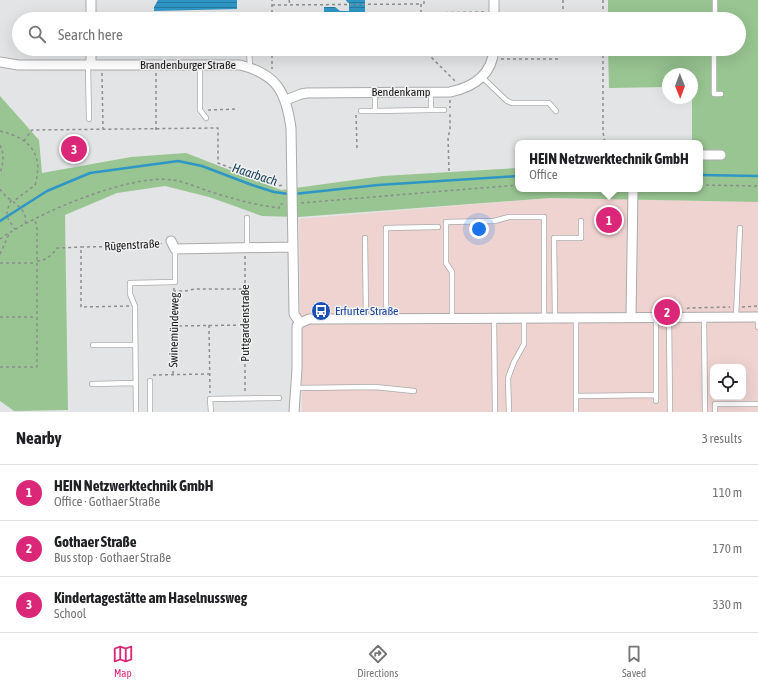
<!DOCTYPE html>
<html lang="en">
<head>
<meta charset="utf-8">
<style>
  :root { --surface:#fff; --page:#f6f6f6; --text:#202124; --muted:#757577; --line:#e0e0e0; --accent:#db2777 }
  body { margin:0; font-family:"Asap Condensed",sans-serif; background:var(--page); color:var(--text) }
  .controls { position:absolute; right:12px; bottom:12px; display:grid; overflow:hidden; border-radius:8px; box-shadow:0 4px 16px #0002 }
  .controls button { width:36px; height:36px; display:grid; place-items:center; padding:0; border:0; border-bottom:1px solid var(--line); background:var(--surface); color:var(--text); font:20px sans-serif }
  .compass { position:absolute; left:662px; top:68px; width:36px; height:36px; border-radius:50%; background:var(--surface); box-shadow:0 4px 16px #0002; rotate:179deg }
  .you { position:absolute; left:479px; top:229px; width:14px; height:14px; margin:-10px; border:3px solid #fff; border-radius:50%; background:#1a73e8; box-shadow:0 0 0 6px #1a73e833 }
  .badge { display:grid; place-items:center; width:26px; height:26px; border-radius:50%; background:var(--accent); color:#fff; font-size:13px; font-weight:700 }
  .pin { position:absolute; translate:-50% -50%; border:2px solid #fff; box-shadow:0 1px 4px #0006 }
  .popup { position:absolute; left:515px; top:140px; width:188px; height:52px; box-sizing:border-box; display:grid; place-content:center; border-radius:8px; background:var(--surface); filter:drop-shadow(0 1px 3px #0005); font-size:13px; white-space:nowrap; color:var(--muted) }
  .popup b { font-size:15px; color:var(--text) }
  .popup::after { content:''; position:absolute; left:50%; top:100%; margin-left:-8px; border:8px solid transparent; border-top-color:var(--surface) }
  .list { margin:0; padding:0; list-style:none }
  h2 { display:flex; justify-content:space-between; align-items:center; height:52px; margin:0; padding:0 16px; font-size:17px }
  h2 small { font-size:13px; font-weight:400; color:var(--muted) }
  .list li { display:grid; grid-template-columns:26px 1fr auto; gap:12px; align-items:center; box-sizing:border-box; height:56px; padding:0 16px; border-top:1px solid var(--line) }
  .list b { display:block; font-size:15px; white-space:nowrap }
  .list p { margin:0; font-size:13px; white-space:nowrap; color:var(--muted) }
  .list em { font-size:13px; font-style:normal; color:var(--muted) }
  .icon { flex:none; width:22px; height:22px; fill:none; stroke:currentColor; stroke-width:2; stroke-linecap:round; stroke-linejoin:round }
  .map { position:relative; flex:none; width:758px; height:412px; overflow:hidden }
  .search { position:absolute; background:var(--surface); box-shadow:0 4px 16px #0002; left:12px; right:12px; top:12px; height:44px; display:flex; align-items:center; gap:10px; box-sizing:border-box; padding:0 14px; border-radius:22px; color:var(--muted); font-size:15px }
  .sheet { height:220px; background:var(--surface) }
  nav { display:flex; justify-content:space-around; align-items:center; box-sizing:border-box; height:56px; border-top:1px solid var(--line); background:var(--surface); font-size:11px; color:var(--muted) }
  nav a { display:grid; justify-items:center; gap:2px }
  nav .on { color:var(--accent) }
  .map>svg:first-child { display:block }
  .commercial { fill:#eed3d1; fill-rule:evenodd }
  .grass { fill:#98c591 }
  .water { fill:url(#water-rules) }
  .lines { fill:none; stroke-linecap:round; stroke-linejoin:round }
  .stream { stroke:#2f97c5; stroke-width:2.5 }
  .service-casing { stroke:#aaaaab; stroke-width:6 }
  .minor-casing { stroke:#aaaaab; stroke-width:11 }
  .path { stroke:#8c8d8e; stroke-width:1.5; stroke-dasharray:3 3; stroke-linecap:butt }
  .service { stroke:#fff; stroke-width:4.5 }
  .minor { stroke:#fff; stroke-width:9 }
  .labels { text-anchor:middle; stroke-width:3; stroke-linejoin:round; paint-order:stroke }
  .street-label { font-size:12px; fill:#19191a; stroke:#f1f1f2 }
  .transit-label { font-size:12px; fill:#164399; stroke:#f1f1f2; text-anchor:start }
  .water-label { font-size:13px; font-style:italic; fill:#1c465b; stroke:#f1f1f2 }
</style>
</head>
<body>
<div class="map">
<svg width="758" height="412" viewBox="0 0 758 412">
  <defs>
    <pattern id="water-rules" width="6" height="5" patternUnits="userSpaceOnUse"><rect width="6" height="5" fill="#2f97c5"/><path d="M0 2.5h6" fill="none" stroke="#277a9f"/></pattern>
  </defs>
  <rect width="100%" height="100%" fill="#e3e4e5"/>
  <path class="commercial" d="M550,198L758,202V412H302L299,219ZM713,367H743V397H713Z"/>
  <path class="grass" d="M608,0H758V202L550,198L298,217L262,216L209,197L165,186L117,193L65,215L68,410L14,411L0,401V96L39,140L42,173L131,157L186,153L281,190L383,176L518,168V189H700V143H645L692,141V74H668V87L609,88L608,49H739V19H608Z"/>
  <path class="water" d="M158,0H237V9L154,11V7Z
    M346,0H365V16L367,19H324V7H335L340,11H349V3L347,2Z
    M443,15V19H424V16Z"/>
  <g class="lines">
    <path class="stream" d="M700,175L758,176
      M294,194L378,185L518,176
      M0,221L47,191L90,173L178,161L202,166L252,185L274,192L289,194"/>
    <g class="service-casing">
      <path id="service" d="M715,19V0
        M249,49L250,67
        M714,49V94H721
        M88,65L89,119
        M200,66V110L206,118
        M482,77L507,101L512,103H549L556,111
        M375,93V111L431,110V92
        M431,110H444
        M361,111H375
        M365,238L366,319
        M247,248V218
        M555,317L554,238H581V221
        M656,317V401
        M669,317L670,412
        M704,317L705,412
        M736,317L740,228
        M758,317V327
        M386,318V228L438,227
        M452,318V272L446,263V222L494,221L509,217H544V318
        M494,318L495,412
        M576,318V412
        M93,345H135
        M92,384L135,383
        M295,388L375,387L414,391
        M576,396L656,395
        M136,412L135,306L130,294V283L175,282V249
        M150,412V381
        M211,412L210,399L279,398
        M509,412L508,378L514,362L524,344V318
        M715,412V404H758"/>
    </g>
    <g class="minor-casing">
      <path id="minor" d="M91,0V19
        M494,0V19
        M91,49V65
        M0,62L18,65H240C277,74 286,92 291,128L294,314L300,323
        M286,100L301,94L307,93L450,92C474,87 492,75 494,49
        M700,155H721
        M171,241L175,249L292,247
        M631,317L633,189
        M300,323L309,319H320L758,317
        M294,412L297,369V326L300,323"/>
    </g>
    <path class="path" d="M289,0L290,5
      M563,0V19
      M603,0V19
      M272,5L421,4
      M421,13L486,12
      M272,19V0
      M421,19V4H424V0
      M502,19L563,18
      M272,49V69
      M423,49L456,82
      M603,49V132L605,143
      M501,59H558
      M102,73L103,129
      M450,100V108
      M208,110L237,109
      M356,115L357,149
      M156,130V73
      M0,131C30,138 44,154 35,185L14,201
      M24,141L32,130L218,128V163L277,186L283,185
      M0,145C5,155 3,163 0,174
      M449,171L448,137L450,130V112
      M700,185L758,186
      M0,189C6,201 30,207 25,224
      M11,200C5,216 5,215 15,229
      M301,203L518,185
      M0,239C35,214 131,173 173,180C185,182 197,187 208,191C231,198 254,205 279,208L280,204H283
      M0,254L9,234
      M245,256V392
      M37,261C46,261 52,255 57,248L81,247
      M0,263H36
      M173,291H185L195,289H245
      M129,306L81,307V247L152,246L163,243
      M742,307L758,306
      M687,309L688,308L730,307
      M0,317H36
      M209,325L210,393
      M173,326L245,325
      M0,367H37V226L34,219
      M173,374L174,288
      M153,375L210,374"/>
    <use href="#service" class="service"/>
    <use href="#minor" class="minor"/>
  </g>
  <defs>
    <g id="bus-disc" transform="scale(1)"><circle r="9.5" fill="#1a4fb4" stroke="#f1f1f2"/><path d="M-5-6H5V4H4V6H2V4H-2V6H-4V4H-5ZM-3.5-4V0h7V-4ZM-3.5 1.2v1.5H-2V1.2ZM2 1.2v1.5H3.5V1.2Z" fill="#fff"/></g>
  </defs>
  <g fill-rule="evenodd">
    <use href="#bus-disc" x="321" y="311"/>
  </g>
  <g class="labels">
    <g class="street-label">
      <text x="188" y="69">Brandenburger Straße</text>
      <text x="401" y="96">Bendenkamp</text>
      <text transform="translate(132 245) rotate(-3)" y="4">Rügenstraße</text>
      <text transform="translate(245 323) rotate(-90)" y="4">Puttgardenstraße</text>
      <text transform="translate(174 330) rotate(-89)" y="4">Swinemündeweg</text>
    </g>
    <g class="transit-label">
      <text x="335" y="315">Erfurter Straße</text>
    </g>
    <g class="water-label">
      <text transform="translate(255 174) rotate(18)" y="5">Haarbach</text>
    </g>
  </g>
</svg>
<div class="controls">
<button><svg class="icon" aria-label="locate" viewBox="0 0 24 24"><circle cx="12" cy="12" r="6"/><path d="M12 2v4M12 18v4M2 12h4M18 12h4"/></svg></button>
</div>
<svg class="compass" viewBox="-18 -18 36 36"><path d="M0-13l5 13h-10z" fill="#e53935"/><path d="M0 13l5-13h-10z" fill="#757577"/></svg>
<div class="you"></div>
<div class="pin badge" style="left:609px;top:220px">1</div>
<div class="popup"><b>HEIN Netzwerktechnik GmbH</b>Office</div>
<div class="pin badge" style="left:667px;top:312px">2</div>
<div class="pin badge" style="left:74px;top:149px">3</div>
<div class="search"><svg class="icon" aria-label="search" viewBox="0 0 24 24"><circle cx="10" cy="10" r="6"/><path d="M15 15l6 6"/></svg>Search here</div>
</div>
<section class="sheet">
<h2>Nearby<small>3 results</small></h2>
<ul class="list">
<li><span class="badge">1</span><div><b>HEIN Netzwerktechnik GmbH</b><p>Office · Gothaer Straße</p></div><em>110 m</em></li>
<li><span class="badge">2</span><div><b>Gothaer Straße</b><p>Bus stop · Gothaer Straße</p></div><em>170 m</em></li>
<li><span class="badge">3</span><div><b>Kindertagestätte am Haselnussweg</b><p>School</p></div><em>330 m</em></li>
</ul>
</section>
<nav>
<a class="on"><svg class="icon" aria-label="map" viewBox="0 0 24 24"><path d="M3 6l6-2 6 2 6-2v14l-6 2-6-2-6 2zM9 4v14M15 6v14"/></svg>Map</a>
<a><svg class="icon" aria-label="directions" viewBox="0 0 24 24"><path d="M12 3l9 9-9 9-9-9zM9 14v-3h6M13 9l2 2-2 2"/></svg>Directions</a>
<a><svg class="icon" aria-label="saved" viewBox="0 0 24 24"><path d="M7 4h10v16l-5-4-5 4z"/></svg>Saved</a>
</nav>
</body>
</html>
